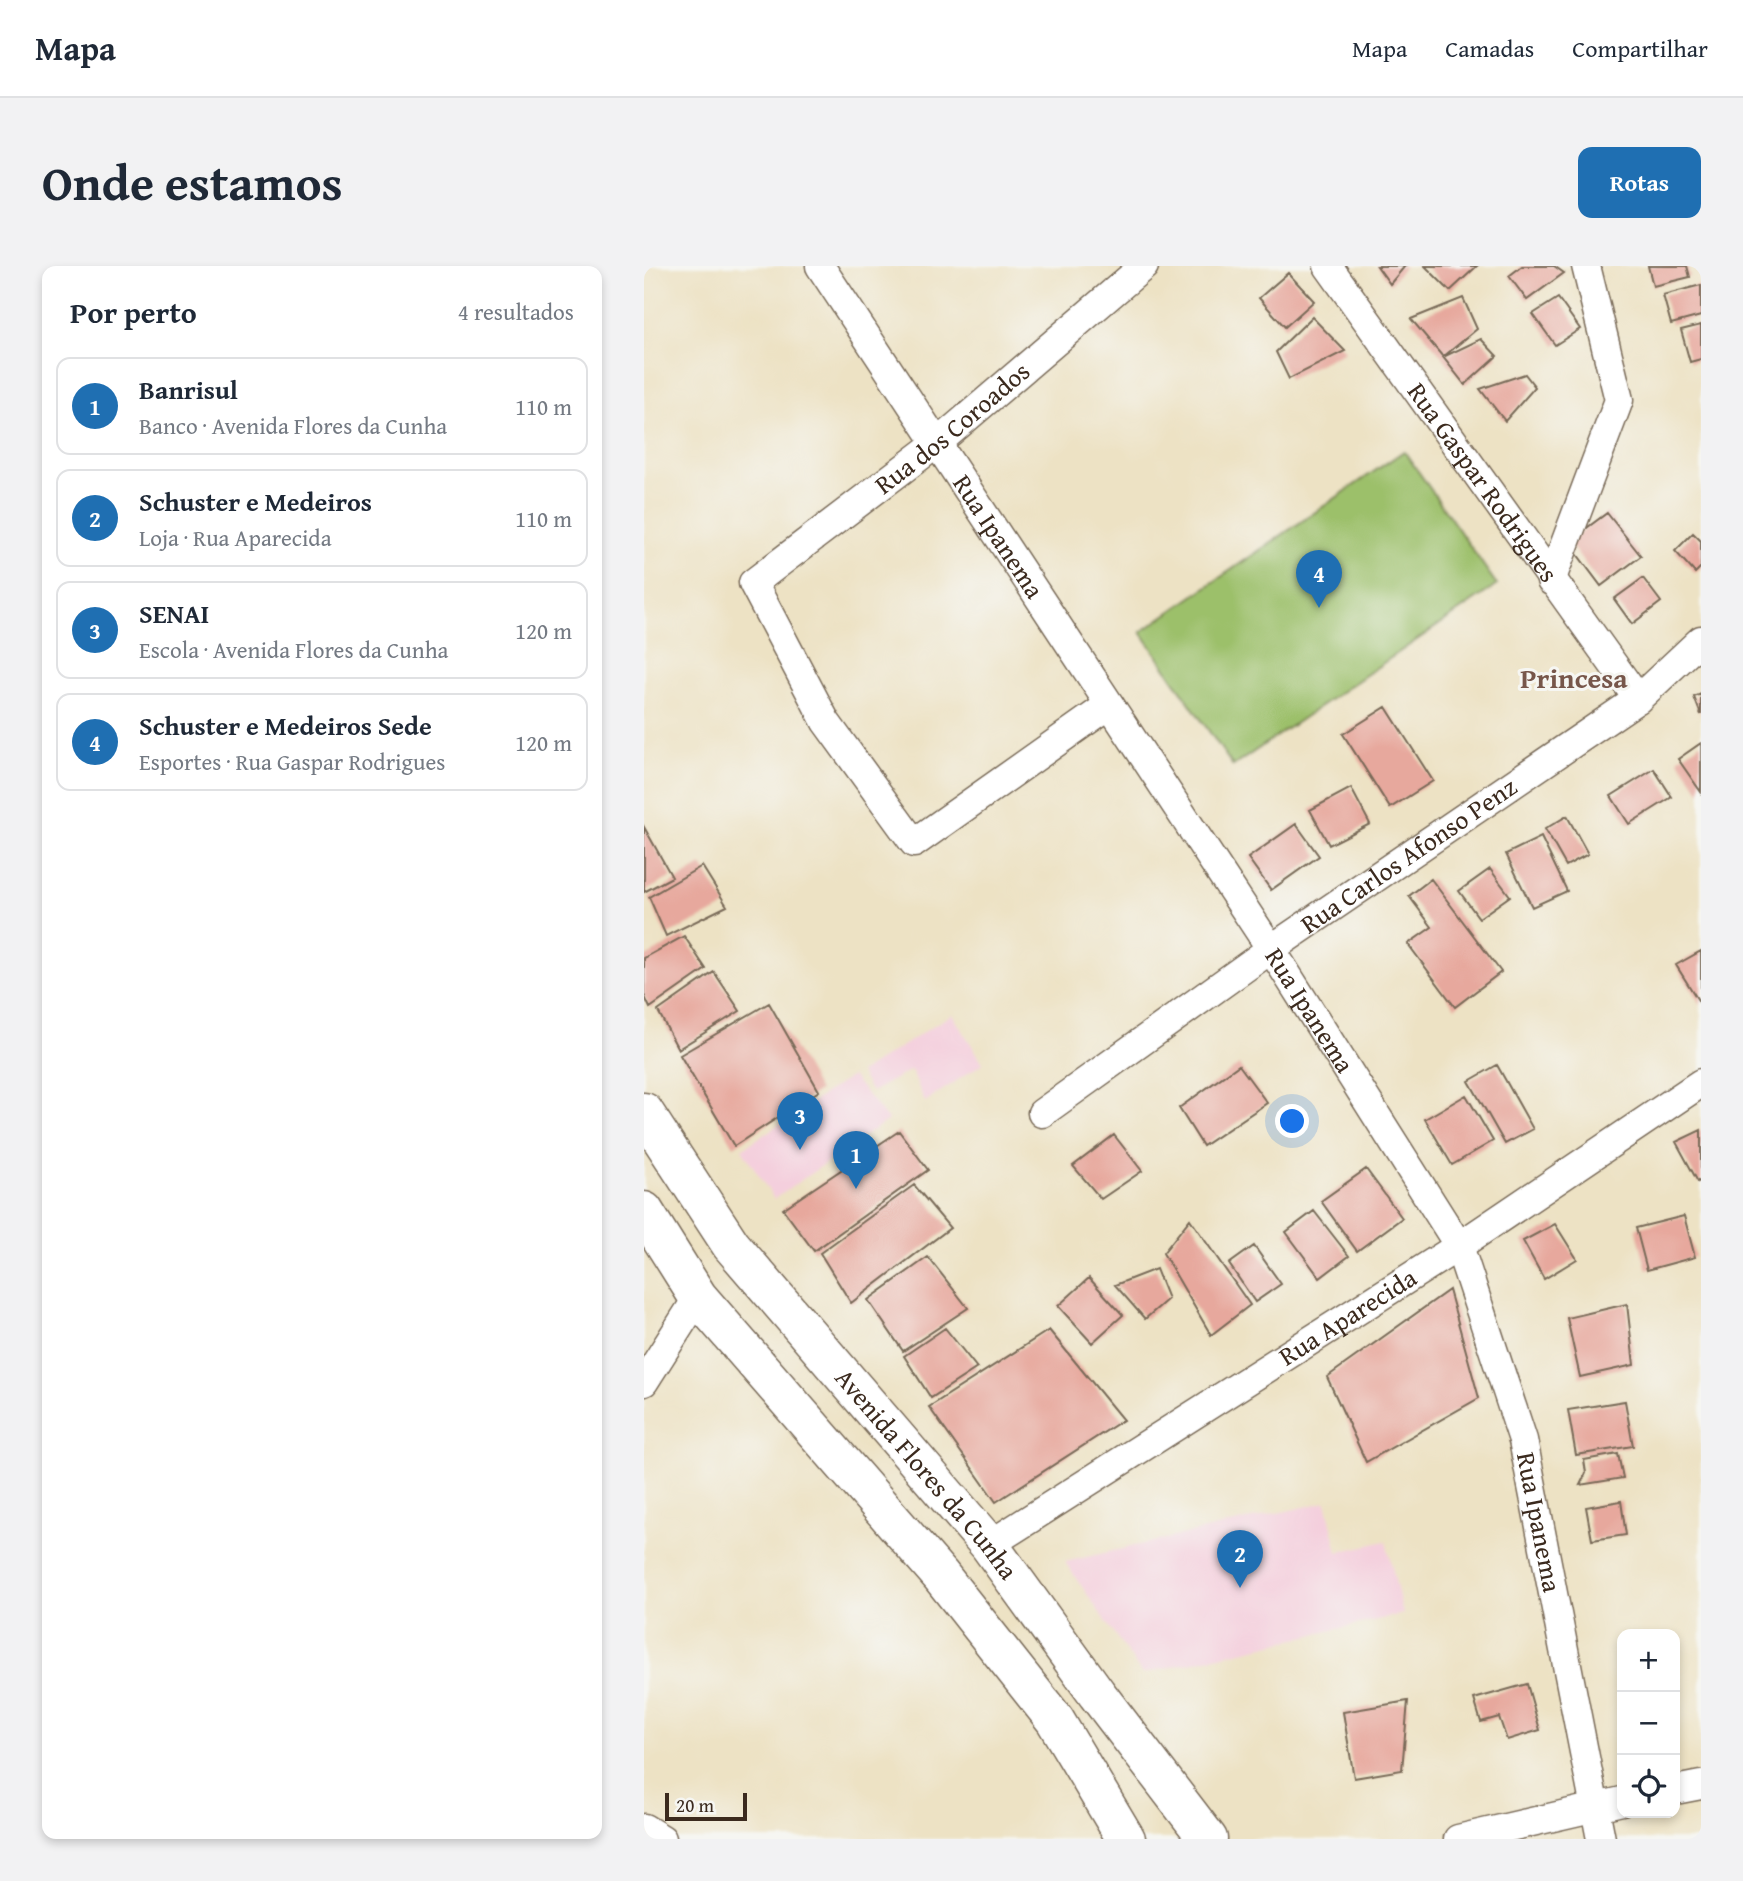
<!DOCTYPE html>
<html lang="pt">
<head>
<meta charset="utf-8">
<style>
  :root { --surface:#fff; --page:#f2f2f3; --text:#1f2937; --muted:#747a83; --line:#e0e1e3; --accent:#1f6fb2 }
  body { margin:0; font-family:"Gentium Book Plus",serif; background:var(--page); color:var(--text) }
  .controls { position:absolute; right:21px; bottom:21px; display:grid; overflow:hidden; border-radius:14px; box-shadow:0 4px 10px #0003 }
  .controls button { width:63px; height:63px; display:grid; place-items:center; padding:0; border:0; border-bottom:2px solid var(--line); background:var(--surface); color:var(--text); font:35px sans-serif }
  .scale { position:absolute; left:21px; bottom:18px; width:82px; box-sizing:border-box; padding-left:7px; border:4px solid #3b2a1e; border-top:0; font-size:19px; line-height:24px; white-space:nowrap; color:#3b2a1e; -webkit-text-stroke:5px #f6f6f2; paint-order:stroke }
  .you { position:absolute; left:649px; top:856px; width:24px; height:24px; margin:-18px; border:5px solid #fff; border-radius:50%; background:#1a73e8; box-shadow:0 0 0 10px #1a73e833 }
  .badge { display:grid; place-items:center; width:46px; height:46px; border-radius:50%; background:var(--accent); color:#fff; font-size:23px; font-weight:700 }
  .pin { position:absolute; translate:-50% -58px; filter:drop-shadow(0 2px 4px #0008) }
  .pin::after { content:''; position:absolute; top:37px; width:24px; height:21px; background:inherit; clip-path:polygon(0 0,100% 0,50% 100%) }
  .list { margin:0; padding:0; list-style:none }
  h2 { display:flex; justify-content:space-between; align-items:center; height:91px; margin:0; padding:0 28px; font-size:30px }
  h2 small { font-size:23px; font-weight:400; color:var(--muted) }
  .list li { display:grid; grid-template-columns:46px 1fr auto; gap:21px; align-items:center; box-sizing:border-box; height:98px; margin:0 14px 14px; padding:0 14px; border:2px solid var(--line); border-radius:14px }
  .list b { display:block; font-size:26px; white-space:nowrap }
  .list p { margin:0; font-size:23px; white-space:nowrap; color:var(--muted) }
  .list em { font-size:23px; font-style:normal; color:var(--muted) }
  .icon { flex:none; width:38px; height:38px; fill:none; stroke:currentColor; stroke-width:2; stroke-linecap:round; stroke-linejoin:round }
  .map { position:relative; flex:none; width:1057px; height:1573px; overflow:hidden; border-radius:14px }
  header { display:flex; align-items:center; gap:42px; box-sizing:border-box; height:98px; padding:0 35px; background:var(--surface); border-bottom:2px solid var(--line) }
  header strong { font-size:33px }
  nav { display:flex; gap:38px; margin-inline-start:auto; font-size:24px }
  .intro { display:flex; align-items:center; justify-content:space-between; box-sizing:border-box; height:168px; padding:0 42px }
  h1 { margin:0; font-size:49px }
  .button { padding:18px 32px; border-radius:14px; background:var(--accent); color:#fff; font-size:24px; font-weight:700 }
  main { display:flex; gap:42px; padding:0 42px }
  aside { flex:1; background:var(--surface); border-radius:14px; box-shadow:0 4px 10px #0003 }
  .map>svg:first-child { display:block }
  .built { fill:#f4cfdd }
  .green { fill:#9cc06a; stroke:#6c7544; stroke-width:2 }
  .building { fill:#e7a89d }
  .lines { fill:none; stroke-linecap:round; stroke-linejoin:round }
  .street-casing { stroke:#796a58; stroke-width:31 }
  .secondary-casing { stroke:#796a58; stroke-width:41 }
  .street { stroke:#fff; stroke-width:28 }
  .secondary { stroke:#fff; stroke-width:38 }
  .labels { text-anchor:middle; stroke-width:6; stroke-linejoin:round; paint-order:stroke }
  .street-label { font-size:26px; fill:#3b2a1e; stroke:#f6f6f2 }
  .neighbourhood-label { font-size:28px; font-weight:bold; fill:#77564a; stroke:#f6f6f2 }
</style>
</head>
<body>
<header>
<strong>Mapa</strong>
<nav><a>Mapa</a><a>Camadas</a><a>Compartilhar</a></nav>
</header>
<div class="intro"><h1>Onde estamos</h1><a class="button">Rotas</a></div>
<main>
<aside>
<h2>Por perto<small>4 resultados</small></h2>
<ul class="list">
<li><span class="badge">1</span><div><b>Banrisul</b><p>Banco · Avenida Flores da Cunha</p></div><em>110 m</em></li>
<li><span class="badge">2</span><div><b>Schuster e Medeiros</b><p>Loja · Rua Aparecida</p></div><em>110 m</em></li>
<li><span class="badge">3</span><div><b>SENAI</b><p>Escola · Avenida Flores da Cunha</p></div><em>120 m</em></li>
<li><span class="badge">4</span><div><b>Schuster e Medeiros Sede</b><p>Esportes · Rua Gaspar Rodrigues</p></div><em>120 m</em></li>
</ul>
</aside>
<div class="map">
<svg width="1057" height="1573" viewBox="0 0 1057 1573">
  <rect width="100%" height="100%" fill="#f6f6f2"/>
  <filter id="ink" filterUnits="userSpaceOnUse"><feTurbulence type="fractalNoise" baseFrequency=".0143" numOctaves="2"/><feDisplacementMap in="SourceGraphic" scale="14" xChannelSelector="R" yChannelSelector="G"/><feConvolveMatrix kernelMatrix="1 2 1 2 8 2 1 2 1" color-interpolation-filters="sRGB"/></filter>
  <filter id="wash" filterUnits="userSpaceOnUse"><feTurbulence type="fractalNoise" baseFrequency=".00686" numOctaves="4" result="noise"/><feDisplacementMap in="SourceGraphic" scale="28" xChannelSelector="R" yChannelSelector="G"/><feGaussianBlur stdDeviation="1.57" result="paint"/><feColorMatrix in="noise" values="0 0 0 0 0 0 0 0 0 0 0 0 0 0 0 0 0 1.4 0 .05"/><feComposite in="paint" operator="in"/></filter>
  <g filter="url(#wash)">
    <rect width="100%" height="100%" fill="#ede2c4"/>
    <path class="built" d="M308,748L339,797L281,836L267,804L227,826L216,807Z
      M208,810L244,854L130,933L98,883Z
      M682,1236L694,1286L742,1275L759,1348L498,1408L421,1296Z"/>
    <path class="green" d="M760,185L853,319L589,500L497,366Z"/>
    <g id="blocks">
      <path class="building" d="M733,0H761L746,18Z
        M781,0H833L806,25Z
        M878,0H910L920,7L883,34L865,10Z
        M1004,0H1043L1046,11L1009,20Z
        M644,7L670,35L641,61L615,32Z
        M1057,19V50L1027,58L1019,29Z
        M819,32L833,63L799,91L767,53Z
        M914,32L936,63L911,79L889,48Z
        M668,51L701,85L645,113L632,86Z
        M1057,59V93L1046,96L1037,64Z
        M837,73L853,90L821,119L799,91Z
        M881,108L891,121L861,155L836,123Z
        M963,247L997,290L957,320L924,276Z
        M1049,267L1057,275V301L1051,307L1031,285Z
        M999,312L1017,336L988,358L970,333Z
        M1057,428V449L1050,431Z
        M742,441L789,515L746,542L699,468Z
        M1057,477V526L1034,493Z
        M1010,503L1028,531L985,558L967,530Z
        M707,522L726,558L685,579L666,544Z
        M923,550L944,588L922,600L901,563Z
        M652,558L675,590L627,624L604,592Z
        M0,561L28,611L0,626Z
        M897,571L923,625L888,641L862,588Z
        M58,600L83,640L22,670L5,631Z
        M846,603L866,630L835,652L815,625Z
        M787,613L857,706L811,741L764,678L788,661L765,630Z
        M40,670L62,703L6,742L0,729V692Z
        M1057,685V739L1032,699Z
        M70,706L96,745L34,783L14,745Z
        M125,737L175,825L90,880L36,789Z
        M595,799L623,837L559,880L535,842Z
        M853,799L889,863L861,878L825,815Z
        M822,829L849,875L808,899L781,853Z
        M1057,864V914L1054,916L1032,876Z
        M255,865L284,904L170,985L139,943Z
        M470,869L498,905L457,933L429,900Z
        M722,903L758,952L713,985L677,935Z
        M270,919L306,962L207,1037L176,987Z
        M670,945L705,990L676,1012L642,966Z
        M1040,950L1051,991L1003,1004L992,962Z
        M546,953L606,1039L567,1069L519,987Z
        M911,958L933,993L900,1013L879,975Z
        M610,980L637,1018L611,1036L585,998Z
        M284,991L324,1042L259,1085L224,1034Z
        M512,1003L524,1033L501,1053L471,1019Z
        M445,1012L479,1049L448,1077L414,1040Z
        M805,1024L835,1132L722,1196L683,1111Z
        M983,1038L990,1099L936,1111L923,1052Z
        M301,1062L333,1102L287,1132L260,1090Z
        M405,1064L479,1154L352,1236L285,1141Z
        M981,1135L989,1180L932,1189L924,1144Z
        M974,1188L979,1212L936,1219L942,1207L940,1194Z
        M977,1235L982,1269L948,1274L942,1241Z
        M883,1418L896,1464L863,1474L855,1451L837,1456L830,1433Z
        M764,1435L758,1504L710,1512L699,1446Z"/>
    </g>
  </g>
  <g filter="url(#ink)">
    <use href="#blocks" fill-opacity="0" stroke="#796a58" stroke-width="2"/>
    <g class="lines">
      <g class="street-casing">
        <g id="street">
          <path id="s1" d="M176,0L627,683L815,980L879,1174L957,1573"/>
          <path id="s2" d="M684,0L994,433"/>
          <path d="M907,315L975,134L942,0"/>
          <path id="s3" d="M465,439L270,577L182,456L109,317L292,178L500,0"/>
          <path id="s4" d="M398,847L627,683L994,433L1057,374"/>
          <path d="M0,1116L54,1031"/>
          <path id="s5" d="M345,1279L815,980L1057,817"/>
          <path d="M1031,1524L1057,1519"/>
          <path d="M0,1562L18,1573"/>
          <path d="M814,1573L978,1535"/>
        </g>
      </g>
      <g class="secondary-casing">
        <g id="secondary">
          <path id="s6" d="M0,846L87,979L345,1279L453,1428L564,1573"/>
          <path d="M0,945L54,1031L297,1310L411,1454L482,1573"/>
        </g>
      </g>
      <use href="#street" class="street"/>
      <use href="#secondary" class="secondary"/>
    </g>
  </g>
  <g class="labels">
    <g class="street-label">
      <text dy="9" stroke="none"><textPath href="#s3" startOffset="798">Rua dos Coroados</textPath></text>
      <text dy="9" stroke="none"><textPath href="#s2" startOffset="266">Rua Gaspar Rodrigues</textPath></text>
      <text dy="9" stroke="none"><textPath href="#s1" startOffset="324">Rua Ipanema</textPath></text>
      <text dy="9" stroke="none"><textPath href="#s4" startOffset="448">Rua Carlos Afonso Penz</textPath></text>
      <text dy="9" stroke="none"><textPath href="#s1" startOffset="891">Rua Ipanema</textPath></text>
      <text dy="9" stroke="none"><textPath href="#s5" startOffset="425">Rua Aparecida</textPath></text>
      <text dy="9" stroke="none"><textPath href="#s6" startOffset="460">Avenida Flores da Cunha</textPath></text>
      <text dy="9" stroke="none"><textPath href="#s1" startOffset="1458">Rua Ipanema</textPath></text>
    </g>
    <g class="neighbourhood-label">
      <text x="930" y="422">Princesa</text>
    </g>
  </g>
</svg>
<div class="controls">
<button>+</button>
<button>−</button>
<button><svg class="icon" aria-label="locate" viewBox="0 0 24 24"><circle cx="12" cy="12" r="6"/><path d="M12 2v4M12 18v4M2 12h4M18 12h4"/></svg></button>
</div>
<div class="scale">20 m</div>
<div class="you"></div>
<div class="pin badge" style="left:212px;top:923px">1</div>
<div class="pin badge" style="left:596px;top:1322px">2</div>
<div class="pin badge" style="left:156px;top:884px">3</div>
<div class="pin badge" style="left:675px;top:342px">4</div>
</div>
</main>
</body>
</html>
